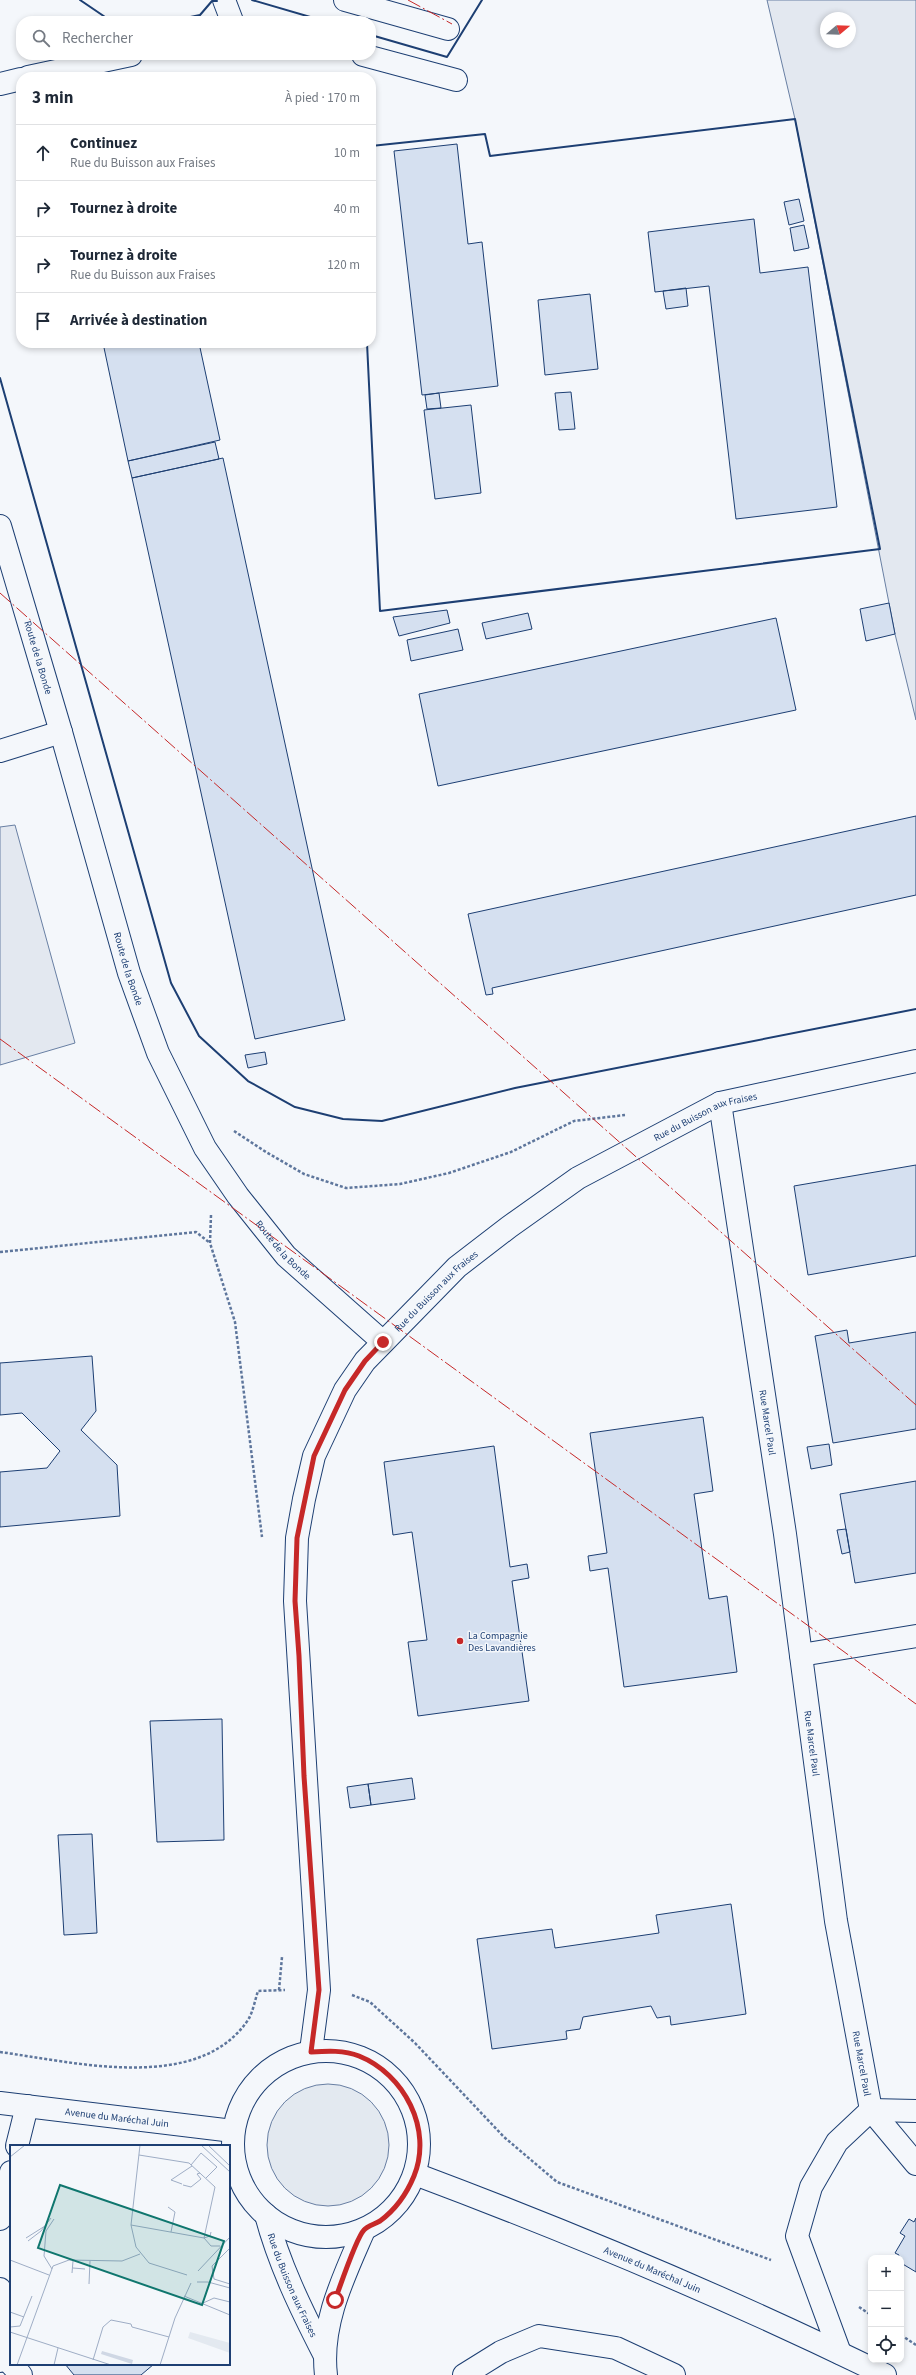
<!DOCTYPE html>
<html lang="fr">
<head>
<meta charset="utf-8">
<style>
  :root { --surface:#fff; --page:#f6f6f7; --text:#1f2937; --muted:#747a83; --line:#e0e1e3 }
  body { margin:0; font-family:"Source Sans 3",sans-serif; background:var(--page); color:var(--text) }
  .controls { position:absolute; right:12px; bottom:12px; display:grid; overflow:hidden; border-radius:8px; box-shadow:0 2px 6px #0003 }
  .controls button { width:36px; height:36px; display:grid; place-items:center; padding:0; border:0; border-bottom:1px solid var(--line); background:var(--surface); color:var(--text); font:20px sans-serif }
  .compass { position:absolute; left:820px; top:12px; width:36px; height:36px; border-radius:50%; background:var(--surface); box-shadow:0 2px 6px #0003; rotate:71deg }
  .stop { position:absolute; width:12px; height:12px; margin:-9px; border:3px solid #c62828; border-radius:50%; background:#fff }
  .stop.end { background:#c62828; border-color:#fff; box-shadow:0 1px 4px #0008 }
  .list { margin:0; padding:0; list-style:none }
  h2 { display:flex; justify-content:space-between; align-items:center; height:52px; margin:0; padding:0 16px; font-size:17px }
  h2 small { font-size:13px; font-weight:400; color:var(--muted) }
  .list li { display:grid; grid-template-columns:26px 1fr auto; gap:12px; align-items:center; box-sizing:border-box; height:56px; padding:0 16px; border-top:1px solid var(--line) }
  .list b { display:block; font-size:15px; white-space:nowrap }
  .list p { margin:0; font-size:13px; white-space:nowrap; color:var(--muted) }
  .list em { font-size:13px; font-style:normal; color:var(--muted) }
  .icon { flex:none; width:22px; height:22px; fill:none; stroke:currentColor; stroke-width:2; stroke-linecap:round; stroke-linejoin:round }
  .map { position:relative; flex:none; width:916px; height:2375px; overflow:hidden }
  .search { position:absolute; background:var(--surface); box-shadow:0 2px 6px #0003; left:16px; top:16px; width:360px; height:44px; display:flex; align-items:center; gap:10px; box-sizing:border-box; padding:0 14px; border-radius:16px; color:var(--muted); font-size:15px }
  .panel { position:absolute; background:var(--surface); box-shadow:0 2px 6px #0003; left:16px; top:72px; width:360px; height:276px; border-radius:16px }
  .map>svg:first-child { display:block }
  .green { fill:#e3e9f0; stroke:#687fa3 }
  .parking { fill:#e3e8f0; stroke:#687fa3; fill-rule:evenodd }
  .building { fill:#d5e0f0; stroke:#1d3f73 }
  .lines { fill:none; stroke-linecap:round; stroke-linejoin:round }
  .minor-casing { stroke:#1d3f73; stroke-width:24 }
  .path { stroke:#5e769c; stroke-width:2.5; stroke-dasharray:3 2; stroke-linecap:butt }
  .minor { stroke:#f4f7fb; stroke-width:22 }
  .wall { stroke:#1d3f73; stroke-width:2 }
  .power { stroke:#c62828; stroke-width:1; stroke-dasharray:14 3 2 3; stroke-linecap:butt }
  .route { stroke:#c62828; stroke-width:5 }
  .poi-dot { fill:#c62828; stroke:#f4f7fb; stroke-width:1.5 }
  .labels { text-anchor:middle; stroke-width:3; stroke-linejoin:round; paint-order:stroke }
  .street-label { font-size:10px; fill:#1d3f73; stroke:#f4f7fb }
  .poi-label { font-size:10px; fill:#1d3f73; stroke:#f4f7fb; text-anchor:start }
  .inset-road { fill:none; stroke:#9eadc5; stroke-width:1 }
  .view { fill:#0f766e; fill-opacity:0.15; stroke:#0f766e; stroke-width:2 }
  .inset-edge { fill:none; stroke:#1d3f73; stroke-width:2 }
</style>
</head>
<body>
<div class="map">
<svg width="916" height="2375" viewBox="0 0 916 2375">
  <rect width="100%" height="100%" fill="#f4f7fb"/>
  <path class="green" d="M267 2145a61 61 0 1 1 122 0a61 61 0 1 1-122 0Z"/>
  <path class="parking" d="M767,0H916V720L895,634L795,119ZM826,18H850V42H826Z
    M15,825L75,1043L0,1065V827Z"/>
  <path class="building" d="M457,144L468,244L482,242L498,386L422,395L394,151Z
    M799,199L804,221L789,225L784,202Z
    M754,219L760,273L808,267L837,507L736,519L709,286L655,292L648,232Z
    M804,225L809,248L794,251L790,228Z
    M686,288L688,306L666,309L663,291Z
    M590,294L598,369L545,375L538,300Z
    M103,343H199L220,440L128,461Z
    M571,392L575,429L559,430L555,393Z
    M439,393L441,408L427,409L425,395Z
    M471,405L481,493L435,499L424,410Z
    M215,442L219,459L132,478L128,461Z
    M223,458L345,1020L255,1039L132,478Z
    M889,603L895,634L866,641L860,609Z
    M447,610L450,623L399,636L393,617Z
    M528,613L532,629L486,639L482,623Z
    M776,618L796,710L438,786L419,694Z
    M458,629L463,650L411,661L407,640Z
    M916,816V895L492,988L493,994L486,995L468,914Z
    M265,1052L267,1064L248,1068L245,1055Z
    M916,1165V1256L808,1275L794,1186Z
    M847,1330L849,1343L916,1332V1429L833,1443L815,1336Z
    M92,1356L96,1411L81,1430L117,1465L120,1516L0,1527V1472L47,1468L60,1451L22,1413L0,1415V1363Z
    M703,1417L713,1491L694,1494L709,1599L727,1596L737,1672L624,1687L608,1568L590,1571L588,1556L607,1553L590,1433Z
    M829,1444L832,1465L811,1469L807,1447Z
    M494,1446L510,1567L527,1564L529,1578L512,1581L529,1701L418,1716L408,1642L427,1640L412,1532L393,1535L384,1462Z
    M916,1481V1573L855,1583L840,1494Z
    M846,1529L850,1552L842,1554L837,1530Z
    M222,1719L224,1840L157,1842L150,1721Z
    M412,1778L415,1799L371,1805L368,1784Z
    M368,1784L371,1805L350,1808L347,1787Z
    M92,1834L97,1933L64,1935L58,1835Z
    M731,1904L746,2014L671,2025L670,2016L657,2018L651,2006L583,2017L580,2029L566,2031L567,2039L492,2049L477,1939L552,1929L555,1948L659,1933L656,1915Z
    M916,2218V2272L901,2263V2258H898L899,2255L895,2253L905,2236L900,2233L909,2219L914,2222Z
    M65,2364H154L141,2375H74Z"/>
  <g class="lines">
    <g class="minor-casing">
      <g id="minor">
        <path d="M224,0L232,21"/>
        <path d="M345,0L448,29"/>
        <path d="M363,55L456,80"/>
        <path d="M28,77L131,55"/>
        <path d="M0,84L21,79"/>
        <path id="s1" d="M0,526L61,732L129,973L158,1053L205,1148L238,1196L286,1256L383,1342"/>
        <path d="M0,751L61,732"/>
        <path id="s2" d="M720,1103L785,1534L836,1921L871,2110L916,2164"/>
        <path d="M801,1655L916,1636"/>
        <circle cx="326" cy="2144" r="93"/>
        <path id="s3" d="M311,2051L319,1990L295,1601L297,1538L304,1499L314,1456L345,1390L365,1361L457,1267L509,1227L578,1178L720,1103L916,1061"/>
        <path id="s4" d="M0,2103L233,2131"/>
        <path d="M871,2110L916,2111"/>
        <path d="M17,2146L27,2106"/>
        <path id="s5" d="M415,2174C575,2234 732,2300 885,2375"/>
        <path id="s6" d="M266,2215C279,2264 301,2309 324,2354"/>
        <path d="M0,2219L11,2172"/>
        <path d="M0,2289L2,2354L0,2361"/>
        <path d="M840,2353L797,2236L811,2187L837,2142L871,2110"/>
        <path d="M11,2364L21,2375"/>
        <path d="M326,2375C320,2324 344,2276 364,2230"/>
        <path d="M464,2375L501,2352L539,2336L616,2348L674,2375"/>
      </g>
    </g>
    <path class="path" d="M234,1131L266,1152L304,1174L346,1188L400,1184L449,1173L511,1152L574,1121L625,1115
      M211,1215L210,1243L235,1322L262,1537
      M0,1252L196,1232L210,1243
      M279,1990L282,1957
      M352,1995L370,2002L415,2043L504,2137L557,2182L771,2260
      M0,2052C74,2062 198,2094 248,2020C253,2012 255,2000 258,1991L285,1990
      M859,2307L871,2315
      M901,2335L916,2345"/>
    <use href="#minor" class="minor"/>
    <path class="wall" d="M80,0L111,21
      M252,0L324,21
      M171,21L200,15L212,1H217
      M371,35L447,57L482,0
      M367,343L380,611L880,549L795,119L490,156L485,134L371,146
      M0,378L171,983L199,1036L248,1081L295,1107L343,1119L382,1121L515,1088L916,1009"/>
    <path class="power" d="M408,0L452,24
      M0,593L916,1405
      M0,1039L916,1704"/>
  </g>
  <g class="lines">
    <path class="route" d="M335,2300C340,2287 356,2238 364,2230C367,2226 375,2224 380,2221C395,2210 407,2193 414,2176C433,2129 404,2074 359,2056C344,2050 327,2051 311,2052L319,1990L304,1776L299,1656L295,1601L297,1538L314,1456L345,1390L365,1361L383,1342"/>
  </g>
  <circle class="poi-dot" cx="460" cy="1641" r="4"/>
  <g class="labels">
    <g class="street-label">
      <text dy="4" stroke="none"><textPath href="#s1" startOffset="137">Route de la Bonde</textPath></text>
      <text dy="4" stroke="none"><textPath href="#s1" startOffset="461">Route de la Bonde</textPath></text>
      <text dy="4" stroke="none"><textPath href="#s3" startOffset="1130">Rue du Buisson aux Fraises</textPath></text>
      <text dy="4" stroke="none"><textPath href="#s1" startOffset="785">Route de la Bonde</textPath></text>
      <text dy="4" stroke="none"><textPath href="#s3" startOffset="806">Rue du Buisson aux Fraises</textPath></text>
      <text dy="4" stroke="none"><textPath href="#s2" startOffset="323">Rue Marcel Paul</textPath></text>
      <text dy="4" stroke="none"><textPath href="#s2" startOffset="647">Rue Marcel Paul</textPath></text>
      <text dy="4" stroke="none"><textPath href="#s2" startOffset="971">Rue Marcel Paul</textPath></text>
      <text dy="4" stroke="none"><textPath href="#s4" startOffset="118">Avenue du Maréchal Juin</textPath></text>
      <text dy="4" stroke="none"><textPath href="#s5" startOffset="256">Avenue du Maréchal Juin</textPath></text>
      <text dy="4" stroke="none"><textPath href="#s6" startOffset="75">Rue du Buisson aux Fraises</textPath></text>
    </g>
    <g class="poi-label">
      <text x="468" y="1639">La Compagnie<tspan x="468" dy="12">Des Lavandières</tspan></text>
    </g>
  </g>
  <g transform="translate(10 2145)">
    <rect width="220" height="220" fill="#f4f7fb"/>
    <path d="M180,187L220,198V208L178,193Z" fill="#e3e9f0"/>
    <path d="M92,206L123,215L122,219L91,209Z" fill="#cfd7e4"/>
    <path class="inset-road" d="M130,0L121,80L126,102L139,118L177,130M191,0L220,27M198,0L220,21M129,10L179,18L205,42L194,93M0,12L15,0M181,20L191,8L207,22L196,33M172,39L161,35L182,21M173,40L181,42L191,34L187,29L190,28M158,62L165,67L161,87M121,80L194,93L200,91L201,87M16,93L35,81M194,93L201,101H210M18,96L31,86L41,73M220,103L202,121L204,134L220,139M0,115L39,130M63,123L75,124M42,124L34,111L36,86L44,74M188,126L220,92M62,128L63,116M187,137H198L220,143M79,139L80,116M174,151L220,170M191,159L204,153L220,157M0,167L14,172M0,182L10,181L22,151M0,187L101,220M83,215L93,182L101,175L121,179L122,182L159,192M7,220L43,121L59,115L112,116L130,109M44,220L48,203M150,220L165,173L181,138"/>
    <path class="view" d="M50,40L214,96L192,160L28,103Z"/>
    <rect width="220" height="220" class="inset-edge"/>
  </g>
</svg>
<div class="controls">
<button>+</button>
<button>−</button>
<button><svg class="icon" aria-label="locate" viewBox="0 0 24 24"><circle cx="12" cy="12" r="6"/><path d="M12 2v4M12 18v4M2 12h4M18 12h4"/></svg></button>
</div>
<svg class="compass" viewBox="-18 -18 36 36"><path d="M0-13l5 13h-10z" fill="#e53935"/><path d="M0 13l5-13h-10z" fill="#747a83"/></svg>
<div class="stop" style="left:335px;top:2300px"></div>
<div class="stop end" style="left:383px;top:1342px"></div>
<div class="search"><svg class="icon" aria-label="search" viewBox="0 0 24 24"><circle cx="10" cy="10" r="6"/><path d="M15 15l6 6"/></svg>Rechercher</div>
<section class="panel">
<h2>3 min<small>À pied · 170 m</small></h2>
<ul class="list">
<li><svg class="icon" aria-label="ahead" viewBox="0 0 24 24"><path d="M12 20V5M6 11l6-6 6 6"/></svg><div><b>Continuez</b><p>Rue du Buisson aux Fraises</p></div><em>10 m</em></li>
<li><svg class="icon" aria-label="right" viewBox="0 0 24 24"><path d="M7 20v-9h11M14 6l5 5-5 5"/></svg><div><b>Tournez à droite</b></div><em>40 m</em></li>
<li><svg class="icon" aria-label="right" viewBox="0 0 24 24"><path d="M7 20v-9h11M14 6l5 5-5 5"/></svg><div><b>Tournez à droite</b><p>Rue du Buisson aux Fraises</p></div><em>120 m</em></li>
<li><svg class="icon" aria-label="arrive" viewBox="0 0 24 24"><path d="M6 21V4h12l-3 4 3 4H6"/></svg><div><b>Arrivée à destination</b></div></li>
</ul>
</section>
</div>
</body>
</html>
